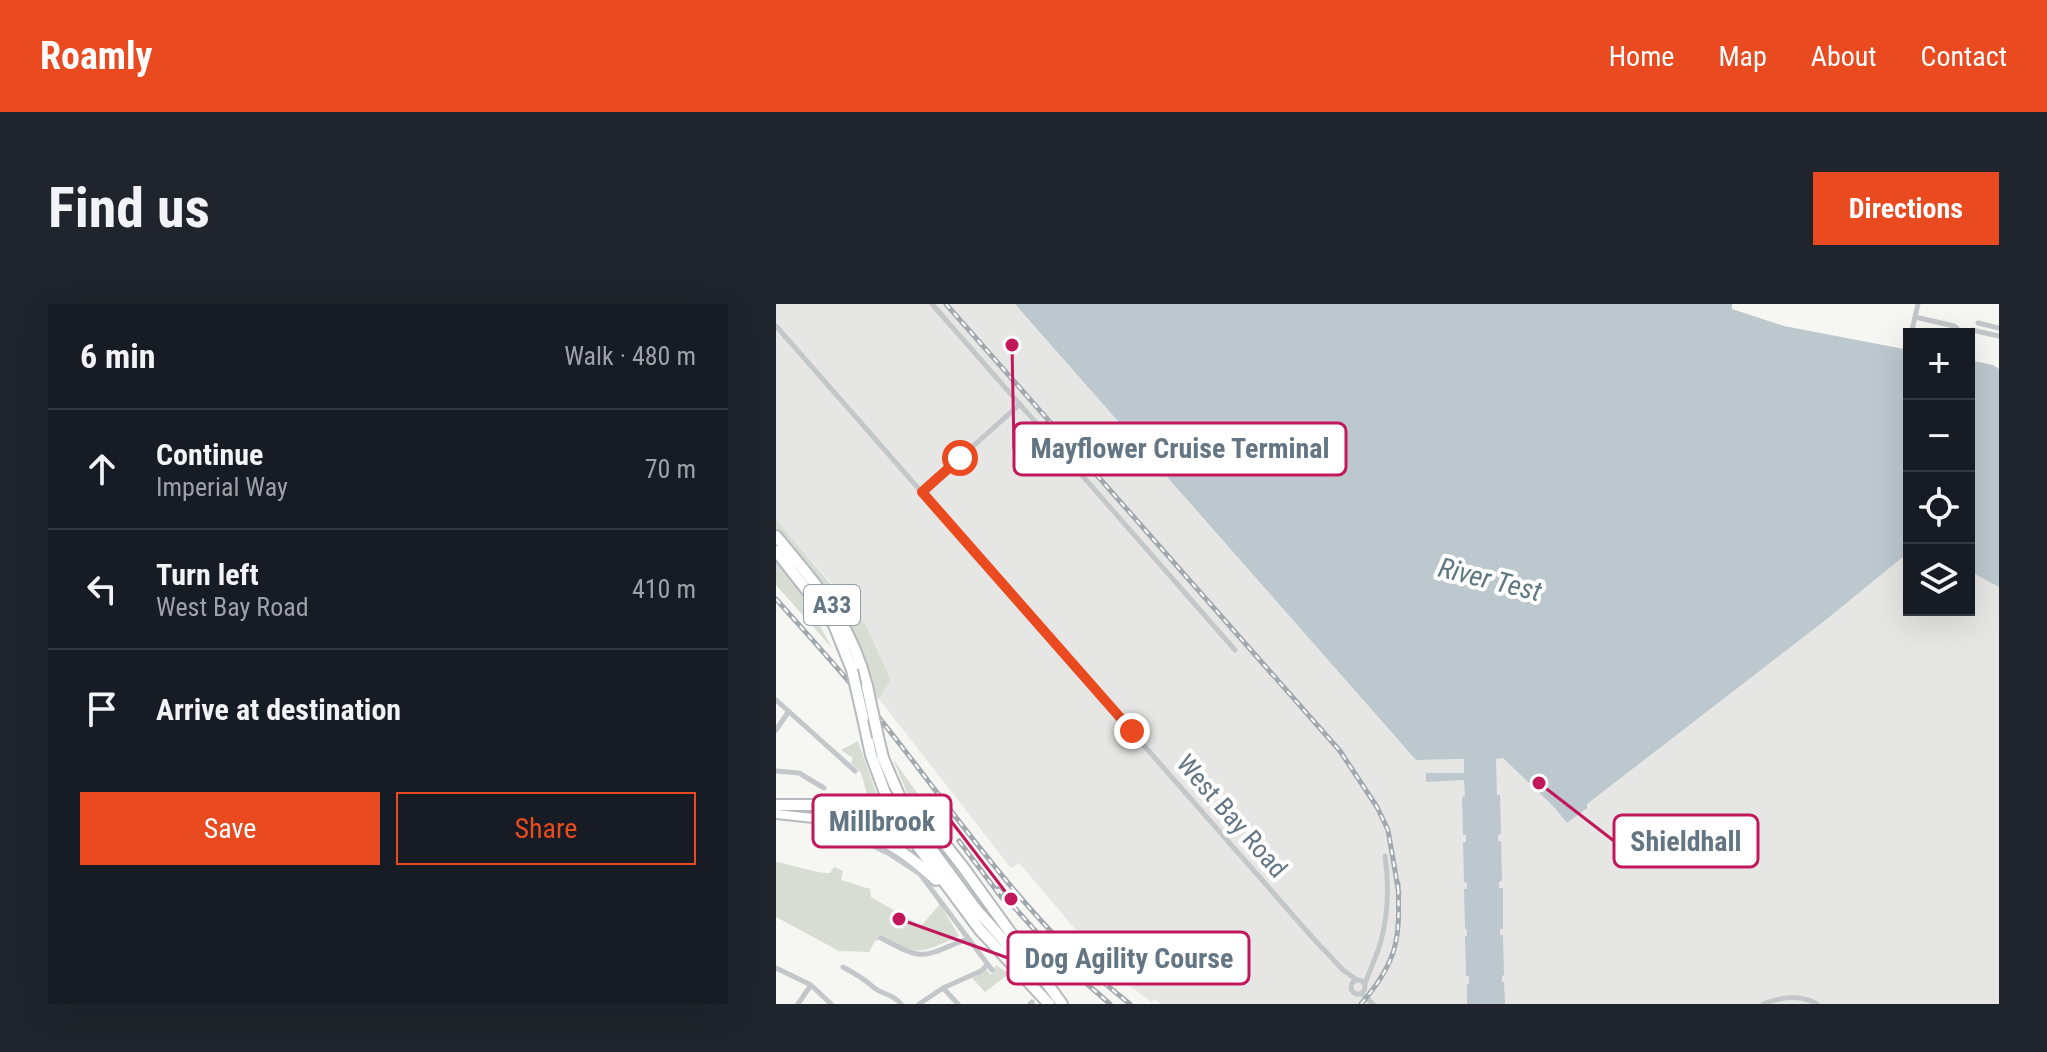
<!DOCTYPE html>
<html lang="en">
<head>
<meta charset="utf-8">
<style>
  :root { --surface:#171b24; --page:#20242c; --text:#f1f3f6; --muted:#9ea1a6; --line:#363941; --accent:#e94a1f }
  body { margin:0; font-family:"Roboto Condensed",sans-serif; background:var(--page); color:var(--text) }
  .controls { position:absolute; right:24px; top:24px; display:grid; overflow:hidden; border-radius:0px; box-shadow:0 8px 32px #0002 }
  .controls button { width:72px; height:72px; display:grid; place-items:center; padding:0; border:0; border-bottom:2px solid var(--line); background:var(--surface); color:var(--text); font:40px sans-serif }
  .stop { position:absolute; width:24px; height:24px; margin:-18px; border:6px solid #e94a1f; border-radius:50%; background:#fff }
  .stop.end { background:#e94a1f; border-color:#fff; box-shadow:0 2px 8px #0008 }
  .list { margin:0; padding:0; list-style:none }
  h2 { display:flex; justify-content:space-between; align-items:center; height:104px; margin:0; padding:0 32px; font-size:34px }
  h2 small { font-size:26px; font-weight:400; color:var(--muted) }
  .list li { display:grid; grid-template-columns:52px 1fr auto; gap:24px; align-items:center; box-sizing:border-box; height:120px; padding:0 32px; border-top:2px solid var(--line) }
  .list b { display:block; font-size:30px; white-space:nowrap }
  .list p { margin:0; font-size:26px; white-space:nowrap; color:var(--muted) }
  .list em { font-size:26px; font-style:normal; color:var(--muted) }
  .actions { display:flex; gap:16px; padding:24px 32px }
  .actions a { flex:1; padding:18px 0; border:2px solid var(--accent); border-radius:0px; text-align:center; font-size:28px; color:var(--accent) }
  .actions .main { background:var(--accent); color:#fff }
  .icon { flex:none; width:44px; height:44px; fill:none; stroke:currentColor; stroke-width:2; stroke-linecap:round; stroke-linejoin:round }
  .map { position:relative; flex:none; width:1223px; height:700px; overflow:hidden; border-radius:0px }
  header { display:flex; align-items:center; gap:48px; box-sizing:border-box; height:112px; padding:0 40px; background:var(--accent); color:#fff }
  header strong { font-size:38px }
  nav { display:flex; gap:44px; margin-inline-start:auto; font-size:28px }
  .intro { display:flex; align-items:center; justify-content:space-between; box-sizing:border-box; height:192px; padding:0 48px }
  h1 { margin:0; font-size:56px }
  .button { padding:20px 36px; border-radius:0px; background:var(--accent); color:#fff; font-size:28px; font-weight:700 }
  main { display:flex; gap:48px; padding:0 48px }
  aside { flex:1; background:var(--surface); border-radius:0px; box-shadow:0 8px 32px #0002 }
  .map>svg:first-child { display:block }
  .built { fill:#e6e7e5 }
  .green { fill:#d7ddd3 }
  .water { fill:#bcc8cd }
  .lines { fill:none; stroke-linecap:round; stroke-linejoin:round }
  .secondary-casing { stroke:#b3b9bd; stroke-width:12 }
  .highway-casing { stroke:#b6b9bc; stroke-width:14 }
  .street { stroke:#c3c7ca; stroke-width:5 }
  .secondary { stroke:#fff; stroke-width:8 }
  .highway { stroke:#fff; stroke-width:10 }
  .rail-casing { stroke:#a1a8ae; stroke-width:5 }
  .rail { stroke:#fff; stroke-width:2; stroke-dasharray:6; stroke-linecap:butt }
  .highway-bridge-casing { stroke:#b6b9bc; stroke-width:14; stroke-linecap:butt }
  .highway-bridge { stroke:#fff; stroke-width:10 }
  .route { stroke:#e94a1f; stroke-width:10 }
  .labels { text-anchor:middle; stroke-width:8; stroke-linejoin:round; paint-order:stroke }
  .shield { fill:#fff; stroke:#929fa9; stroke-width:2 }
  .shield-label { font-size:24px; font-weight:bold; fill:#647684 }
  .street-label { font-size:26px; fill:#647684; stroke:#fff }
  .water-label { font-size:28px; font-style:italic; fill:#5f7881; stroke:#fff }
  .leader { fill:none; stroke:#c2185b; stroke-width:3 }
  .callout-dot { fill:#c2185b; stroke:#fff; stroke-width:3 }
  .callout { fill:#fff; stroke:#c2185b; stroke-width:3 }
  .callout-label { font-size:28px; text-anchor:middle; font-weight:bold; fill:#647684 }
</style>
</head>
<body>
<header>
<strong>Roamly</strong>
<nav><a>Home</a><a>Map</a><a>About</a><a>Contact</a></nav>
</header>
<div class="intro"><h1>Find us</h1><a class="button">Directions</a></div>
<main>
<aside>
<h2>6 min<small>Walk · 480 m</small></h2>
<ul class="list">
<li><svg class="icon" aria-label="ahead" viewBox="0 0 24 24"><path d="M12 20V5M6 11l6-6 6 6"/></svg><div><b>Continue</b><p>Imperial Way</p></div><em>70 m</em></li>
<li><svg class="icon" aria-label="left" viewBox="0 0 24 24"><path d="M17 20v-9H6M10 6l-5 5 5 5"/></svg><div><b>Turn left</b><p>West Bay Road</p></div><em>410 m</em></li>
<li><svg class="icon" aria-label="arrive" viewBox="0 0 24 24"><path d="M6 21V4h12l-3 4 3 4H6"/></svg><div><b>Arrive at destination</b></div></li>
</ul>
<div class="actions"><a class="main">Save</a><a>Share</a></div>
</aside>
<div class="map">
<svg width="1223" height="700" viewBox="0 0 1223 700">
  <rect width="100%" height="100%" fill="#f6f6f2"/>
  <path class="built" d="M0,0H239L640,456L688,455L720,469V455L727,454L777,502L791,519L810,500L1051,315L1133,248V306H1193V267L1223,283V700H385L378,695L375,698L334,666L243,559L235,564L103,395L115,376L75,302L0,215Z"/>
  <path class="green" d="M0,215L90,322L115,376L103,395L97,389L92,366L74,320L50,284L0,224Z
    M0,258L26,289L56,344L0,281Z
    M82,437L101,491L91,490L85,469L75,459L77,454L65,446Z
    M117,455L168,527L138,506Z
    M32,503H81L110,508L138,552L63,515L38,510Z
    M152,531L168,544L243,648L190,586Z
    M0,558C15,560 42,570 54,569L58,563L67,567L65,576L94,585L95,593L145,622L164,600L183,632C144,649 146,652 105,635L99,637L93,648L63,647L0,613Z
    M220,661L238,673L235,677L230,672L209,688L196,674L210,665L215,671Z"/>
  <path class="water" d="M239,0H956V5L1008,22L1133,46V248L1051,315L811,500V504L791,519L777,502L727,454L720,455L721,491H724L725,530L722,531V537H725L726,577L723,578V584H727V625H724V631H727L728,671L726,672V678H728L729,700H691V680L693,679V672H690L689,632H691V626L689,625L688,585H691V579L688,578L687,538H690V531H687L686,493L689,492L688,476L650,478V469H688V455L640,456Z
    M1193,56L1217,61L1223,65V283L1193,267Z"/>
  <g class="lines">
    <g class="secondary-casing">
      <path id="secondary" d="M0,510L56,516"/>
    </g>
    <g class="highway-casing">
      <path id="highway" d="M0,232C41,282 75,317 91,382
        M0,247L58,321L76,366
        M87,414L95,451L109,489
        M102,433L107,454L125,496
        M0,501H95L121,507L148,522L169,540L187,563L286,700
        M56,516C96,527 130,547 160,576
        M132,529L204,626L273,700
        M151,539L200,605L261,674"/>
    </g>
    <path class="street" d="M156,0L459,346
      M1139,13L1178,22L1181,24L1179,30
      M1202,19L1223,24
      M0,22L536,633L567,666L581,676
      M1196,26L1223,32
      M1135,30L1142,0
      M146,188L244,100
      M0,396L79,467
      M0,426L13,407
      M0,467L23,469L48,484
      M59,520L65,527L112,549L144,570L216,666
      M105,634C150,658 145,653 191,635
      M67,663C78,669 87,674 96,682C105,691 117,689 125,700
      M0,664L35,681L55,700
      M575 683a7 7 0 1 1 14 0a7 7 0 1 1-14 0Z
      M589,680C594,665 601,652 605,637C612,610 613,580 609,552
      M167,684L182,700
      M586,690L597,700
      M22,700L35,681
      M143,700L167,684L205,667L211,661
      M254,700L256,698
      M987,700C1006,693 1023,690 1041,700"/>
    <use href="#secondary" class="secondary"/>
    <use href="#highway" class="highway"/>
    <g class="rail-casing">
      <path id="rail" d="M170,0L564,447L601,503L612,526L623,590
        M0,295C38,338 77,380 112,425C188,521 256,624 354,700
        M183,537L226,594
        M222,585L281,651
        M271,645L334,700
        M585,700C623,656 624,634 622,579"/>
    </g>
    <use href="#rail" class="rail"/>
    <g class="highway-bridge-casing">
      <path id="highway-bridge" d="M76,366L87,414
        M91,382L102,433
        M109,489L132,529
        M125,496L151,539"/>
    </g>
    <use href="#highway-bridge" class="highway-bridge"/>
  </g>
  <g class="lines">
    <path class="route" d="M184,154L146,188L356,427"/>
  </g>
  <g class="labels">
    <rect class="shield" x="28" y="281" width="56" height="40" rx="6"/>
    <g class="shield-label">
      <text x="56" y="309">A33</text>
    </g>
    <g class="street-label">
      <text transform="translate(456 512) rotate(49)" y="9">West Bay Road</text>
    </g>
    <g class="water-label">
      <text transform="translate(714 275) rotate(14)" y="10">River Test</text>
    </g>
  </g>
  <path class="leader" d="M236 41L238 145M235 595L175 517M763 479L838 537M123 615L232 654"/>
  <g class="callout-dot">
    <circle cx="236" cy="41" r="8"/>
    <circle cx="235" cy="595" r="8"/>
    <circle cx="763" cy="479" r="8"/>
    <circle cx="123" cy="615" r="8"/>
  </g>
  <g class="callout">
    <rect x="238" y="119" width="332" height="52" rx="8"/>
    <rect x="37" y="491" width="138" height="52" rx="8"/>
    <rect x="838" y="511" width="144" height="52" rx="8"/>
    <rect x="232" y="628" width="241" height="52" rx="8"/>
  </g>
  <g class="callout-label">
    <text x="404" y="154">Mayflower Cruise Terminal</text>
    <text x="106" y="527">Millbrook</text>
    <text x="910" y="547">Shieldhall</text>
    <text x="353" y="664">Dog Agility Course</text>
  </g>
</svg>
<div class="controls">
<button>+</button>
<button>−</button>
<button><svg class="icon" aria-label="locate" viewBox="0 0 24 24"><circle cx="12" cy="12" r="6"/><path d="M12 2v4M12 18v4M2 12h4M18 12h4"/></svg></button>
<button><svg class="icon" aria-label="layers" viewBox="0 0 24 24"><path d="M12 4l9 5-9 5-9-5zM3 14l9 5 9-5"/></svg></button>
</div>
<div class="stop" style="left:184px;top:154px"></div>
<div class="stop end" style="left:356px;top:427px"></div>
</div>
</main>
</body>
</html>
